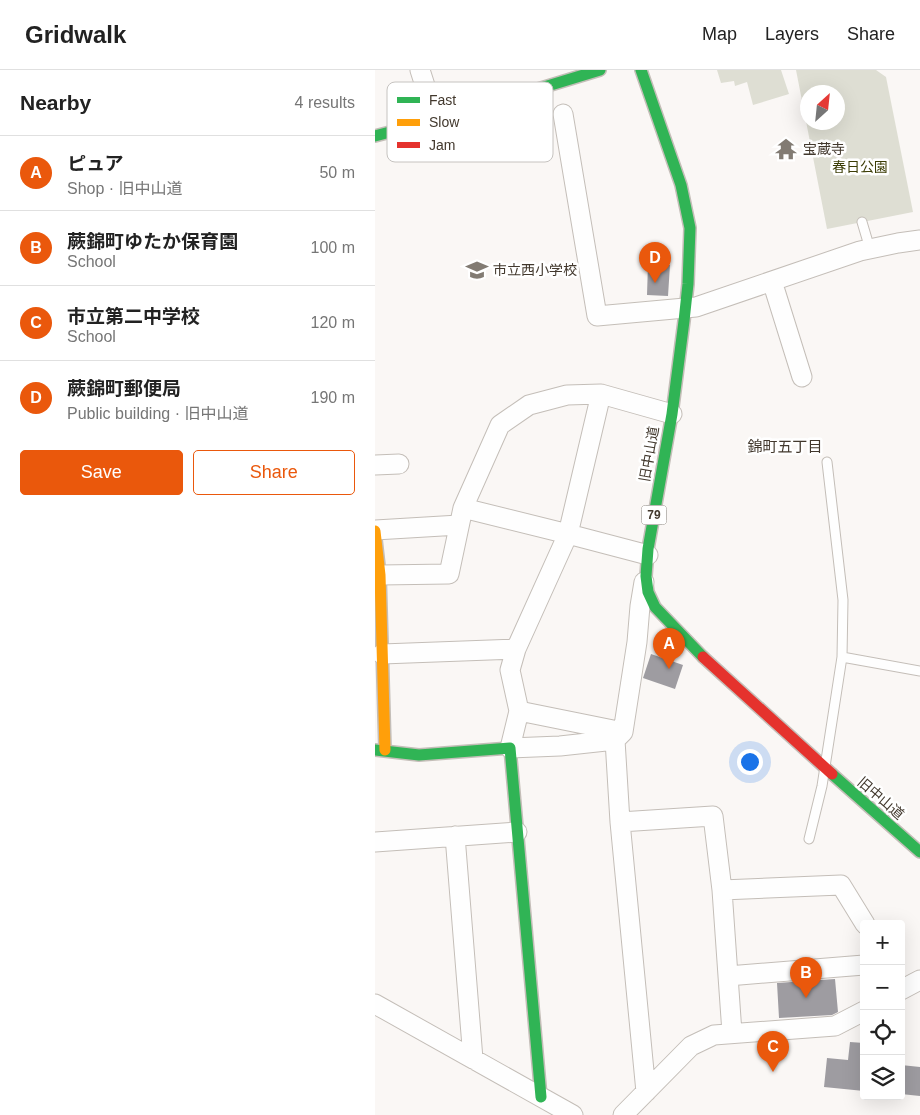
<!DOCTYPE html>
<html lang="en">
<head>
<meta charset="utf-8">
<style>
  :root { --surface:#fff; --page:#f6f6f6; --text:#222; --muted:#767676; --line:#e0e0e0; --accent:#ea580c }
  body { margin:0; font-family:Arial,"Noto Sans JP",sans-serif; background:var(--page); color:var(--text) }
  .controls { position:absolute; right:15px; bottom:15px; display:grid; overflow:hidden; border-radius:5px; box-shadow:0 5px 20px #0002 }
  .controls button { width:45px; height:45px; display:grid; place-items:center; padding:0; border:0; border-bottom:1px solid var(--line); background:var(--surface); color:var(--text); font:25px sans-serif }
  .compass { position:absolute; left:425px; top:15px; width:45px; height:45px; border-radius:50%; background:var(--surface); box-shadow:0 5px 20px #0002; rotate:27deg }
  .you { position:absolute; left:374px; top:691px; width:18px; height:18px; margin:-12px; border:4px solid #fff; border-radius:50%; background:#1a73e8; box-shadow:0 0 0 8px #1a73e833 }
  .badge { display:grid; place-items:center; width:32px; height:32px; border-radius:50%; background:var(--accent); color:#fff; font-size:16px; font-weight:700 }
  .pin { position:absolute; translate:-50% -41px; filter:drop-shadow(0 1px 2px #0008) }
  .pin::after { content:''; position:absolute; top:26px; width:18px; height:15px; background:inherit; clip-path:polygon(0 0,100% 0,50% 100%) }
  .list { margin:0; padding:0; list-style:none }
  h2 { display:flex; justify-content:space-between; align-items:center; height:65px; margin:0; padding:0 20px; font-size:21px }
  h2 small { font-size:16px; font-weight:400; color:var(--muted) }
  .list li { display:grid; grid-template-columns:32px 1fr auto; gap:15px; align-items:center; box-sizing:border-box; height:75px; padding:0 20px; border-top:1px solid var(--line) }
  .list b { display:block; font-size:19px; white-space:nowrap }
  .list p { margin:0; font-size:16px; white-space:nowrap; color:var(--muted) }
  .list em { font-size:16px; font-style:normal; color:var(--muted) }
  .actions { display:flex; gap:10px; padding:15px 20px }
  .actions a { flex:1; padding:11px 0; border:1px solid var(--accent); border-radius:5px; text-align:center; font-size:18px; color:var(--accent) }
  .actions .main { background:var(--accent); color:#fff }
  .icon { flex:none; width:28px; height:28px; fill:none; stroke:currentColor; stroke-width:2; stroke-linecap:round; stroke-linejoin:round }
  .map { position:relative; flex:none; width:545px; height:1045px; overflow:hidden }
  header { display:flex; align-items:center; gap:30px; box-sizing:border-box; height:70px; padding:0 25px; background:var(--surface); border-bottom:1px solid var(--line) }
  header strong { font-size:24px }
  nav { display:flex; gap:28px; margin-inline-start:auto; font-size:18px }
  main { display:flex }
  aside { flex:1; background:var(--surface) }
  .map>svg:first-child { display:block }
  .green { fill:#deded3; fill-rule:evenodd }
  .building { fill:#9e9ca1 }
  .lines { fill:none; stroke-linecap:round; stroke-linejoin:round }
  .lane-casing { stroke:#c4beb8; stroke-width:11 }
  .street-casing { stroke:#c4beb8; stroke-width:21 }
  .fast-casing { stroke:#c4beb8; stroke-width:14 }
  .slow-casing { stroke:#c4beb8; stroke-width:14 }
  .jam-casing { stroke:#c4beb8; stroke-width:14 }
  .lane { stroke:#fefefe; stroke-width:9 }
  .street { stroke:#fefefe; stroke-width:19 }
  .fast { stroke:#30b455; stroke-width:11 }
  .slow { stroke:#ff9f0a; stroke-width:11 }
  .jam { stroke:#e5322d; stroke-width:11 }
  .labels { text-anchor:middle; stroke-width:5; stroke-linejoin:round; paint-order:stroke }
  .shield { fill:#fff; stroke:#7b746c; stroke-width:1 }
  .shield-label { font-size:12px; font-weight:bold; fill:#42382d }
  .poi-label { font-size:14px; fill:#42382d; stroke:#fff; text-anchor:start }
  .park-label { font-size:14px; fill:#3c3d06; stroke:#fff }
  .street-label { font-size:14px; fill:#42382d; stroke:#fff }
  .neighbourhood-label { font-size:15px; fill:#42382d; stroke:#fff }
  .key { fill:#fff; stroke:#c6c3c0; stroke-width:1 }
  .key-label { font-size:14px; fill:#42382d }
</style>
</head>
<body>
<header>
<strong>Gridwalk</strong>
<nav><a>Map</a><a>Layers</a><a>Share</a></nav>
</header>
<main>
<aside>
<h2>Nearby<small>4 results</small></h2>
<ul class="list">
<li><span class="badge">A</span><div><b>ピュア</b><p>Shop · 旧中山道</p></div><em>50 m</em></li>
<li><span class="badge">B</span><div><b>蕨錦町ゆたか保育園</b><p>School</p></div><em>100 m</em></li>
<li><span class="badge">C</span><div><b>市立第二中学校</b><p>School</p></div><em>120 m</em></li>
<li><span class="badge">D</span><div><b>蕨錦町郵便局</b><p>Public building · 旧中山道</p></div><em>190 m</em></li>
</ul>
<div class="actions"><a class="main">Save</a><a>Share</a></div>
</aside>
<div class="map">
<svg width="545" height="1045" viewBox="0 0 545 1045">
  <rect width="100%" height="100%" fill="#faf7f5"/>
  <path class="green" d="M342,0H406L414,24L378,35L372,12L360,16L359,11L346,13Z
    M421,0H501L511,7L538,142L452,159ZM432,22H462V52H432Z"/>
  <path class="building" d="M273,194L295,195L293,226L272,225Z
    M276,584L308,595L300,619L268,608Z
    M460,909L463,942L457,945L404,948L402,913Z
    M475,972L489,973V1021L449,1017L452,988L473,990Z
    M526,995L545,997V1026L526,1024Z"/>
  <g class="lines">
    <g class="lane-casing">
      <path id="lane" d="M487,152L495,179
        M467,587L545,601
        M434,769L447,716L467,587L468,530L452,392"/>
    </g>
    <g class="street-casing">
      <path id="street" d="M45,0L61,50
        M188,44L222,246L321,237L485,181L523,173L545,170
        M397,211L427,307
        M0,395L24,394
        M88,438L193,464L226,324
        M0,460L84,455
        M5,505L74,504L88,438L125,355L154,335L192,325L226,324L297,344
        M141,579L193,464L273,485
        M7,584L141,579L135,600L144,641L248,662
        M144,641L135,678L185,676L240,670L248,662L262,572L265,536L269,512
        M240,670L245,752L271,1022
        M245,752L338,746L347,820L357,963
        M80,766L98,989
        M0,772L142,762
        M347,820L466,815L490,854
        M353,906L489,895
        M526,920L545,910
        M0,934L198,1045
        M248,1045L316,976L339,965L460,956L489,941"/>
    </g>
    <g class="fast-casing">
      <path id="fast" d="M266,0L306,115L315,158L313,214L309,251L297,344L273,479L271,506L273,522L280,537L328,587
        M0,66L61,50L225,0
        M0,680L44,685L135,678L166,1027
        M457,704L545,782"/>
    </g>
    <g class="slow-casing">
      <path id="slow" d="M0,461L5,505L10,680"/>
    </g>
    <g class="jam-casing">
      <path id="jam" d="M328,587L457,704"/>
    </g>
    <use href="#lane" class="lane"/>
    <use href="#street" class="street"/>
    <use href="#fast" class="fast"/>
    <use href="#slow" class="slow"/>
    <use href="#jam" class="jam"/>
  </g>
  <defs>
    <g id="temple-bare" transform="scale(1.725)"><path d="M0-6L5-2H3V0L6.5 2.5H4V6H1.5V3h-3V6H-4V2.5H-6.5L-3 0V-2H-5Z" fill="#827b73" stroke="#fff" stroke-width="2.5" paint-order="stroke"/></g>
    <g id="school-bare" transform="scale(1.725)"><path d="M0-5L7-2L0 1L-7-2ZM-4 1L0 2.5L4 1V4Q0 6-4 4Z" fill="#827b73" stroke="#fff" stroke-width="2.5" paint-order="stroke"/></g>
  </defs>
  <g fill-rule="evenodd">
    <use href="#temple-bare" x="411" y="79"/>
    <use href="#school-bare" x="102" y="200"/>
  </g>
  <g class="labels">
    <rect class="shield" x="266.5" y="435.5" width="25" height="19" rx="4"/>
    <g class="shield-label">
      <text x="279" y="449">79</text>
    </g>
    <g class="poi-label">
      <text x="428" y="84">宝蔵寺</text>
      <text x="118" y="205">市立西小学校</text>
    </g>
    <g class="park-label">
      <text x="485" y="102">春日公園</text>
    </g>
    <g class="street-label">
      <text transform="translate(274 384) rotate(-80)" y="5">旧中山道</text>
      <text transform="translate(506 728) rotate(41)" y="5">旧中山道</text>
    </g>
    <g class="neighbourhood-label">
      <text x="410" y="382">錦町五丁目</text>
    </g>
  </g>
  <rect x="12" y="12" width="166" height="80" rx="8" class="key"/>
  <rect x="22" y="27" width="23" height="6" fill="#30b455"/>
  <rect x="22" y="49" width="23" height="7" fill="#ff9f0a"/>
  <rect x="22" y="72" width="23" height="6" fill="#e5322d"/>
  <g class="key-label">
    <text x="54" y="35">Fast</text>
    <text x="54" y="57">Slow</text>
    <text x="54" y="80">Jam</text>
  </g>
</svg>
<div class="controls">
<button>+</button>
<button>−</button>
<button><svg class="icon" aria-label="locate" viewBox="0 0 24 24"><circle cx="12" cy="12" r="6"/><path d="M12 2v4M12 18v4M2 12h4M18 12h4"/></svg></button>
<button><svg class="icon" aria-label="layers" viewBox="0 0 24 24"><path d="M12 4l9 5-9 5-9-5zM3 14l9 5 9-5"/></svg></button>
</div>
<svg class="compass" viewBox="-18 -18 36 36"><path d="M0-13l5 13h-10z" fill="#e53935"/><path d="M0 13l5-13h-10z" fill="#767676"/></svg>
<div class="you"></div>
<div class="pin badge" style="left:294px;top:599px">A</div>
<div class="pin badge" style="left:431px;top:928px">B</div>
<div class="pin badge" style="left:398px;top:1002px">C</div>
<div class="pin badge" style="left:280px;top:213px">D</div>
</div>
</main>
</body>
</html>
